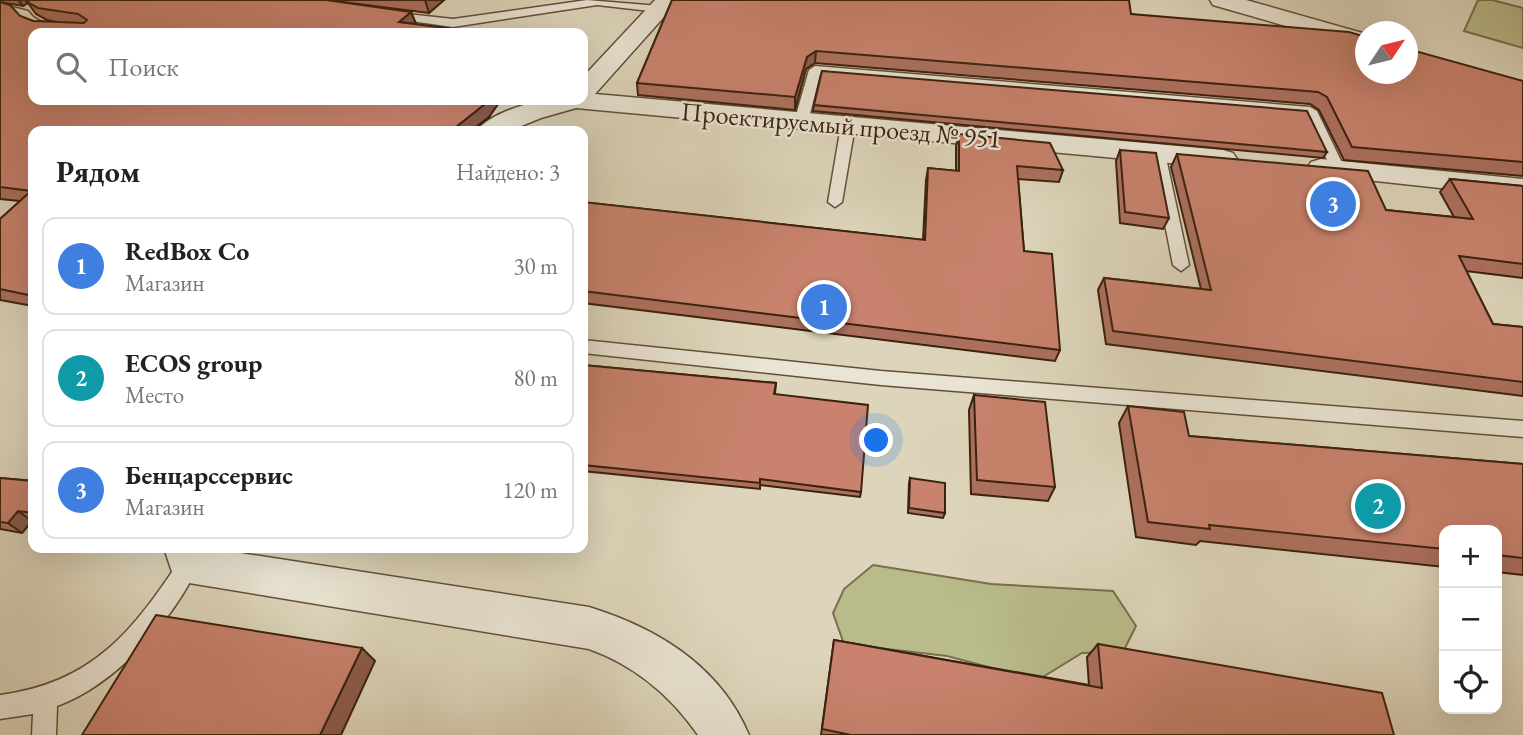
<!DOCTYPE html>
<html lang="ru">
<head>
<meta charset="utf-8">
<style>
  :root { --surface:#fff; --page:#f6f6f6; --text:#222; --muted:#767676; --line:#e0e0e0; --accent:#db2777 }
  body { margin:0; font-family:"EB Garamond",serif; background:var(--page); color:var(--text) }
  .controls { position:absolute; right:21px; bottom:21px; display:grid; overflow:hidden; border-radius:14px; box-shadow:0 7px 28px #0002 }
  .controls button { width:63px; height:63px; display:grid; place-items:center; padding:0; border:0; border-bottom:2px solid var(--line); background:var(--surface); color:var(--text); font:35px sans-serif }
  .compass { position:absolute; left:1355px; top:21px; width:63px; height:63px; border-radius:50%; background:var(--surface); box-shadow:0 7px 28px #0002; rotate:55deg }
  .you { position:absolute; left:877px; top:441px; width:24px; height:24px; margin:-18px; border:5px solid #fff; border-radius:50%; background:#1a73e8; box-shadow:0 0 0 10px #1a73e833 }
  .badge { display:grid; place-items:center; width:46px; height:46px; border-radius:50%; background:var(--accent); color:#fff; font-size:23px; font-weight:700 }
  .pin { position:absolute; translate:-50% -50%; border:4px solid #fff; box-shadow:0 2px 7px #0006 }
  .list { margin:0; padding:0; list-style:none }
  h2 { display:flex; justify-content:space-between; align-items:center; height:91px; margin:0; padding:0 28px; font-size:30px }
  h2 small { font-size:23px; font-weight:400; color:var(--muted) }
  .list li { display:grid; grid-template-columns:46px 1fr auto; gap:21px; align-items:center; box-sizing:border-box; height:98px; margin:0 14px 14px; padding:0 14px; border:2px solid var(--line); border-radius:14px }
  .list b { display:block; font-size:26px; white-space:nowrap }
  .list p { margin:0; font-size:23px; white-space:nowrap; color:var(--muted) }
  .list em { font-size:23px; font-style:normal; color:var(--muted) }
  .icon { flex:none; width:38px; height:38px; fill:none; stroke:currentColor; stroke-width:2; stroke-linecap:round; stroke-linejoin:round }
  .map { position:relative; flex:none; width:1523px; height:735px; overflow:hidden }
  .search { position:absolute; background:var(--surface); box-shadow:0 7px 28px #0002; left:28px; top:28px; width:560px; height:77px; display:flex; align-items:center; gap:18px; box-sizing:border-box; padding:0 24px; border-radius:14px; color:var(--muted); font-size:26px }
  .panel { position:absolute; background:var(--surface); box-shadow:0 7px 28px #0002; left:28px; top:126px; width:560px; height:427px; border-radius:14px }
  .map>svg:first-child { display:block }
  .green { fill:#b9bb8b; stroke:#7a6e4c; stroke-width:2 }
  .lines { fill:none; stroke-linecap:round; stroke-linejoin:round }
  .lane-casing { stroke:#644e39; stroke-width:3 }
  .street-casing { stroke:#644e39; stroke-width:3 }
  .lane { fill:#e9e4d3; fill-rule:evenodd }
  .street { fill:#e9e4d3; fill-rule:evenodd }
  .wall { fill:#ac705e; stroke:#3c210e; stroke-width:2 }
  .shaded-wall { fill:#8c5b4c; stroke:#3c210e; stroke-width:2 }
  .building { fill:#c8826d; stroke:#3c210e; stroke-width:2 }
  .labels { text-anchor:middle; stroke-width:5; stroke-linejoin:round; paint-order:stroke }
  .far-street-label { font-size:26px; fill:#3c210e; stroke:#e9e4d3 }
</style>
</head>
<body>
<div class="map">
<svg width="1523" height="735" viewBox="0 0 1523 735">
  <rect width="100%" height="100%" fill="#ddd5bb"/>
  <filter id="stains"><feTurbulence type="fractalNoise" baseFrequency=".00286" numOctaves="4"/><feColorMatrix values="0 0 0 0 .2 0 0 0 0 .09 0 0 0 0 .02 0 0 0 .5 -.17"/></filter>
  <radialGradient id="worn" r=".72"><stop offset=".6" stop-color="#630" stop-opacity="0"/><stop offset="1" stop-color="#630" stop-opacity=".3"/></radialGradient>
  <path class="green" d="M1478,0H1492L1523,8V48L1464,31Z
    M873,565L991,584L1113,591L1136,626L1123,652L1082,653L1038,680L947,656L844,644L833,613L844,589Z"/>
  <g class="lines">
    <g class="lane-casing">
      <path id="lane" d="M587,0L659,6L665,9L659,12L597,5L453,27L389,18L383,15L389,12L453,19Z
        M0,4L28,11L33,17L47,25L87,29L93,33L43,31L31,27L20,15L0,10Z
        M815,66L1310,107L1317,111L1345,169L1338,173L1333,172L1305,115L820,74L808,122L801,126L796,125L794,122L809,70Z
        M848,122L855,126L842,202L835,207L828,202L841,126Z
        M1158,149L1165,153L1189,265L1181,271L1173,265L1151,153Z
        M583,340L881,371L1523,421V437L881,385L583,353Z
        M189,554L196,557L199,564C174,620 115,685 57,706L56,735H32L33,714L0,719V695C93,683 133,631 182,557Z"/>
    </g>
    <g class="street-casing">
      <path id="street" d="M655,0H679L595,94L1223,150L1233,153L1237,159L1233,165L1223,168L576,108L541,118L509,131H477C487,115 524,104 543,100C555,98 570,100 583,100V77Z
        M1210,0H1246L1366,34V49L1213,5Z
        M1321,159L1523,179V197L1311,174L1307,168L1311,162Z
        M164,548H208L589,607C657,628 720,666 749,735H698C671,696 634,665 589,649L189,583L174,578Z"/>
    </g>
    <use href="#lane" class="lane"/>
    <use href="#street" class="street"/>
  </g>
  <path class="wall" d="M0,0H326L411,12L416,24L489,117L471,131H33V306L0,300V219L20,201L0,199V2L20,16L33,21L56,22L47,20L36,14L28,3L23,6L0,2Z
    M327,0H444L429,13Z
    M672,0L1131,14L1523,81V176L1344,160L1319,110L1310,104L815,63L806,69L795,110L638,95L637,83Z
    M822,71L1327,152L1323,158L813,111L814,105Z
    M959,134L1063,170L1059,182L1018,179L1024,251L1060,350L1055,361L583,303V202L923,240L926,180L928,168L956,171V146Z
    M1120,150L1169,218L1163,229L1120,223L1116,161Z
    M1177,154L1386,210L1454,217L1440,192L1450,179L1523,186V278L1466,271L1493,324L1523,327V396L1106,344L1098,290L1104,278L1201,289L1171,167Z
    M583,365L776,383L775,394L861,492L860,497L760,485V489L583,471Z
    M974,395L1055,487L1048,501L971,494L969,410Z
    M1128,406L1189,436L1523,464V575L1497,572V530H1444V567L1200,541L1196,545L1136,537L1119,423Z
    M0,478L33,481V521H32L22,533L0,529Z
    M910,478L945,513L943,518L908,513L909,483Z
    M834,640L1089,685L1087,657L1098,644L1394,735H821Z"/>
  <path class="shaded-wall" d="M18,0H34L27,2L28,3L23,6Z
    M425,0H444L429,13Z
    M411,12L416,24L399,22Z
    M816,51L815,63L806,69L795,110V97L807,57Z
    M488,100H501L489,117L471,131H451Z
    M18,511L32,521L22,533L8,523Z
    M362,648L375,661L341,735H320Z"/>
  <path class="building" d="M30,0H326L411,12L399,22L485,33H33V100H488L485,104L451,131H33V296L0,289V219L31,191L0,187V2L10,5L20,16L33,21L84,23L87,20L78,14L38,8L27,2Z
    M672,0H1129L1131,14L1349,32L1366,37V74H1408V49L1523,81V162L1352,147L1327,97L1318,92L816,51L807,57L795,97L637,83Z
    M822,71L1307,111L1327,152L814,105Z
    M959,134L1050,143L1063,170L1017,166L1024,251L1052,254L1060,350L583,291V202L925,240L928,168L959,171Z
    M1120,150L1156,153L1169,218L1125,212Z
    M1177,154L1368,171L1386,210L1473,219L1450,179L1523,186V264L1459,256L1493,324L1523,327V382L1113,331L1104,278L1211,290Z
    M583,365L776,383L774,394L868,405L861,492L760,479V483L583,465Z
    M974,395L1045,402L1055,487L977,480Z
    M1128,406L1184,412L1189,436L1523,464V558L1497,555V530H1444V549L1209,525L1210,529L1148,522Z
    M0,478L33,481V513L18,511L8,523L0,522Z
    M910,478L945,483V513L909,508Z
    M156,615L362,648L320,735H82Z
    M834,640L1102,688L1098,644L1382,693L1394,735H851L822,729Z"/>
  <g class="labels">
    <g class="far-street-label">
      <text transform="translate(841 125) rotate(5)" y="9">Проектируемый проезд № 951</text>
    </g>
  </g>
  <rect width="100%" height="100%" filter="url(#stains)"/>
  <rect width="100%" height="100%" fill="url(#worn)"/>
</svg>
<div class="controls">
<button>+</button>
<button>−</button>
<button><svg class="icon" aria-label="locate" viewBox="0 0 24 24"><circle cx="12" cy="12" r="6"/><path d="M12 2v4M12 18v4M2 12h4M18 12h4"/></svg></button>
</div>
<svg class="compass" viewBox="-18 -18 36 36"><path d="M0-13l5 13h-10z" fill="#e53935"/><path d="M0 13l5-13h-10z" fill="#767676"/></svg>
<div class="you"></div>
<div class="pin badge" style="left:824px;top:307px;background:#3f7fe0">1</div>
<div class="pin badge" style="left:1378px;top:506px;background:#0f9aa8">2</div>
<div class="pin badge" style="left:1333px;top:204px;background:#3f7fe0">3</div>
<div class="search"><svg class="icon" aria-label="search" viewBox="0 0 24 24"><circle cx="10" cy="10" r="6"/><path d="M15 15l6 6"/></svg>Поиск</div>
<section class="panel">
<h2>Рядом<small>Найдено: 3</small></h2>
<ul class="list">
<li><span class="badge" style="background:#3f7fe0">1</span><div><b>RedBox Co</b><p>Магазин</p></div><em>30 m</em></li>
<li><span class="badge" style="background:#0f9aa8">2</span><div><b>ECOS group</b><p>Место</p></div><em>80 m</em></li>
<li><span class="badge" style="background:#3f7fe0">3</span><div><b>Бенцарссервис</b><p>Магазин</p></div><em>120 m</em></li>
</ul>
</section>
</div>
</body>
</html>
